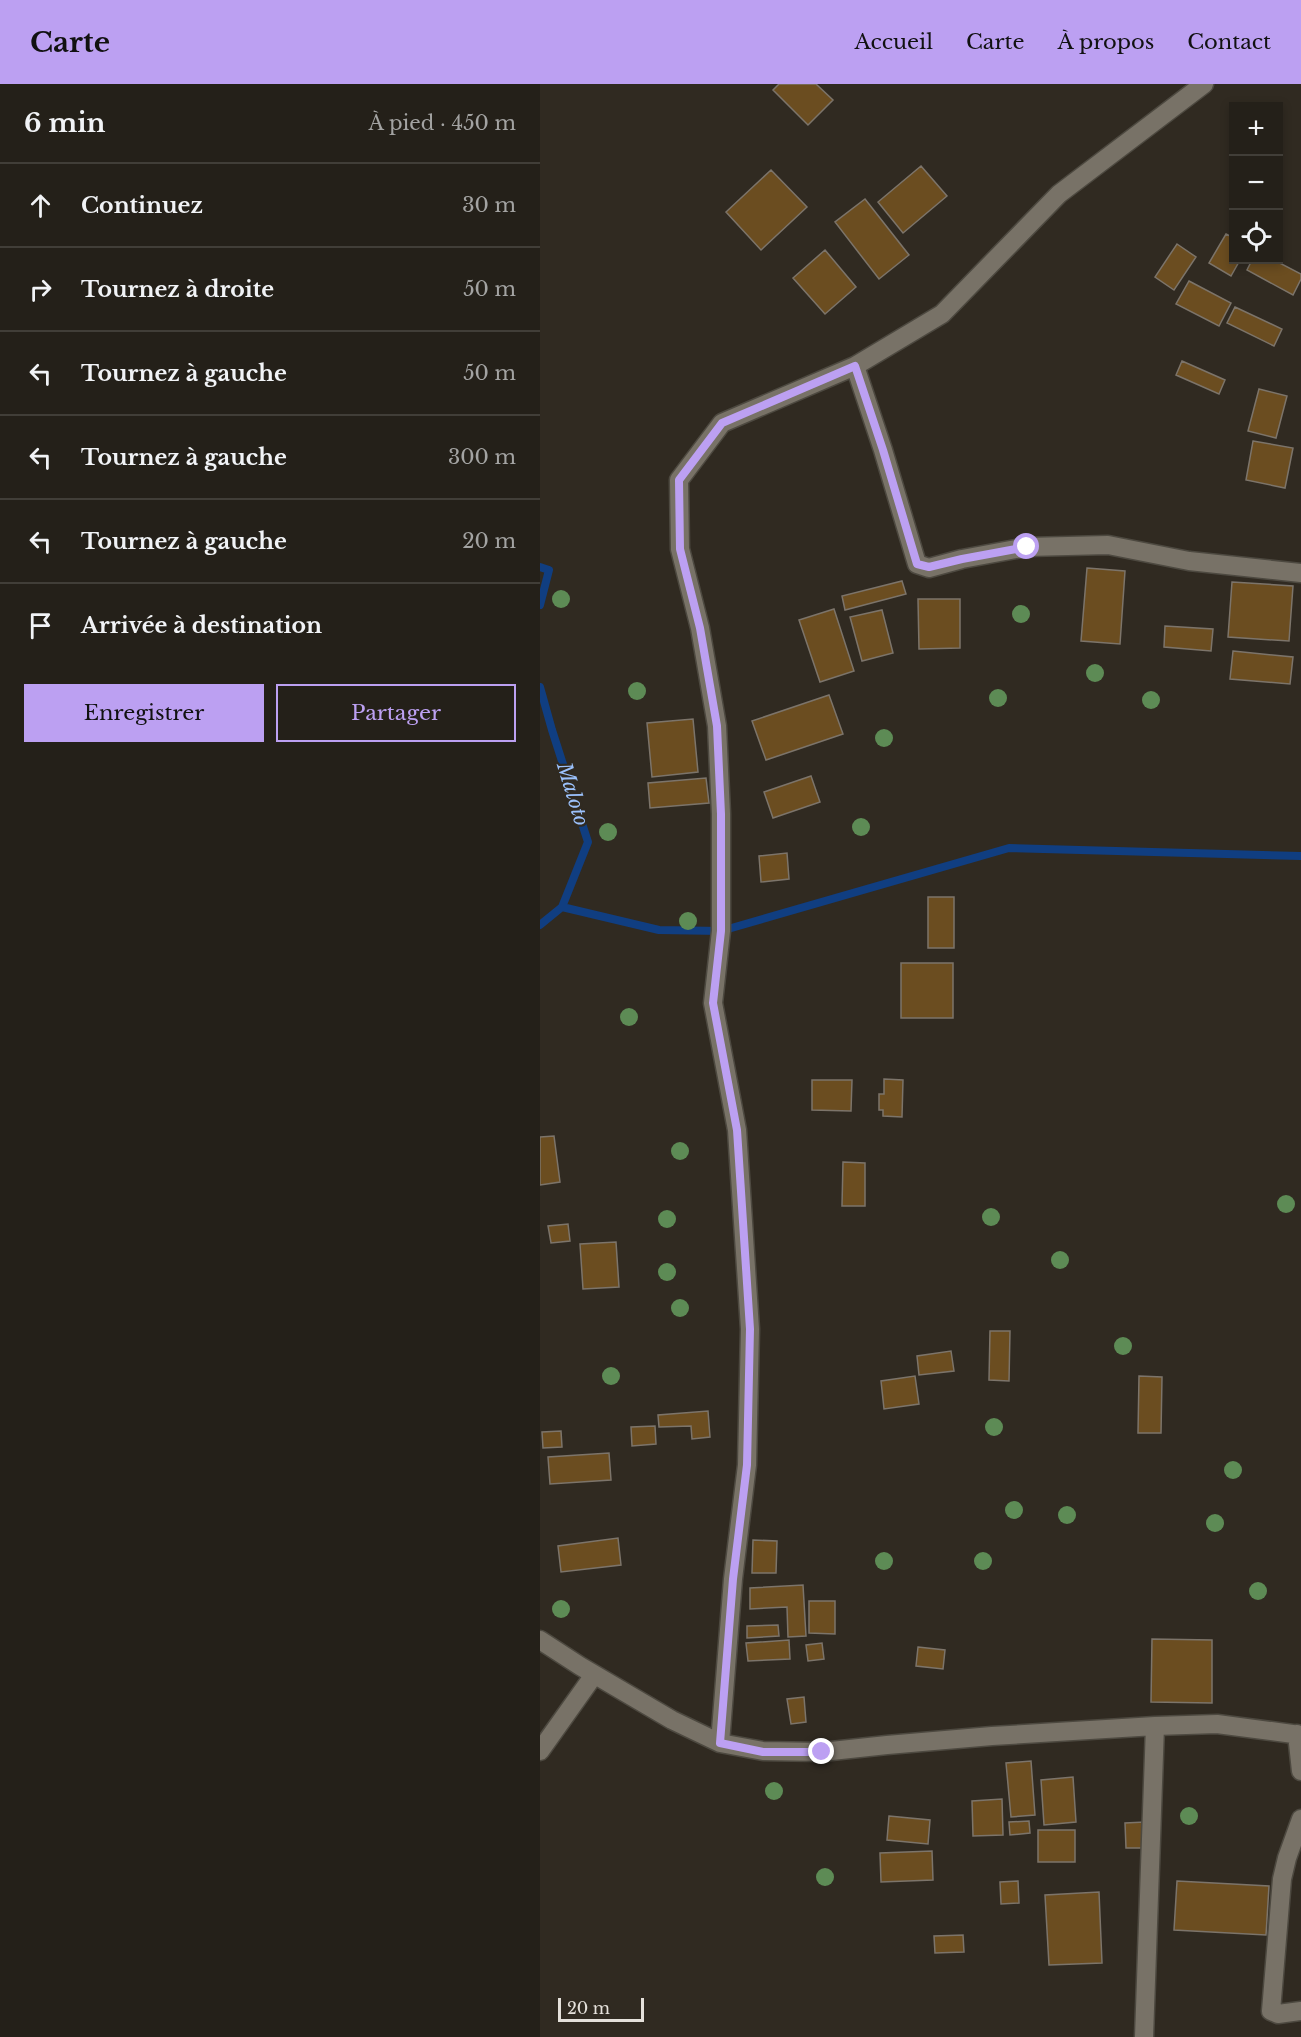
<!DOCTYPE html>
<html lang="fr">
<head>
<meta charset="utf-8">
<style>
  :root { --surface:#242019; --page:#2c2822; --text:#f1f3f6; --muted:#a3a3a2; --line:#413e38; --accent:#bca0f2 }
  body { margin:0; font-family:"Libre Baskerville",serif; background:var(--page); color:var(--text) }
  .controls { position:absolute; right:18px; top:18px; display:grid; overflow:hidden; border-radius:0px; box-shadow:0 3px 9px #0003 }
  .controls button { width:54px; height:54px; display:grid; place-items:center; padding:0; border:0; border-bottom:2px solid var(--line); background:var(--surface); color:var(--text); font:30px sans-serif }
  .scale { position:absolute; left:18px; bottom:15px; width:86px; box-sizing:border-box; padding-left:6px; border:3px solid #e5e1db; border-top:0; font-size:16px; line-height:21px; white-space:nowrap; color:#e5e1db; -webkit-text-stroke:4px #302a21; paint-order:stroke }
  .stop { position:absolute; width:18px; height:18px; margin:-14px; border:4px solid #bca0f2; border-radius:50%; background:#fff }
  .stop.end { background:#bca0f2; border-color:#fff; box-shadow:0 2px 6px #0008 }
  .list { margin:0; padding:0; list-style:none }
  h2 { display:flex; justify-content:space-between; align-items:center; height:78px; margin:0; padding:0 24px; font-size:26px }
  h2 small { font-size:20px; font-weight:400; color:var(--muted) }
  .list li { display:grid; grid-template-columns:39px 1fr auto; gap:18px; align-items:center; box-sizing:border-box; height:84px; padding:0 24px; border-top:2px solid var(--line) }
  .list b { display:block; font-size:22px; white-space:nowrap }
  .list em { font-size:20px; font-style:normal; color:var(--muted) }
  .actions { display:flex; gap:12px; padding:18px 24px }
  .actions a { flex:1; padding:14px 0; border:2px solid var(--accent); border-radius:0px; text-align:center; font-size:21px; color:var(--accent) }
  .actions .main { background:var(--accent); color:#111 }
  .icon { flex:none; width:33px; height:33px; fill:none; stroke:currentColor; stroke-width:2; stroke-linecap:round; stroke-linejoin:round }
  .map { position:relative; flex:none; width:761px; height:1953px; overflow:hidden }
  header { display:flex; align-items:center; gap:36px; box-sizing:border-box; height:84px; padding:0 30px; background:var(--accent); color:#111 }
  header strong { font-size:28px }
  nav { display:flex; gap:33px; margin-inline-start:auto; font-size:21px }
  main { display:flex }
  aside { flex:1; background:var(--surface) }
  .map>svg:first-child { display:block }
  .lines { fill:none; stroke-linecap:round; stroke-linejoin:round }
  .stream { stroke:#103e81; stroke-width:8 }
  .building { fill:#6b4d20; stroke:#7c746a; stroke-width:1.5 }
  .street-casing { stroke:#4d4940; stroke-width:21 }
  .street { stroke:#787267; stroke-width:18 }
  .tree { fill:#5d8b55 }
  .route { stroke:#bca0f2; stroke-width:8 }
  .labels { text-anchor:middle; stroke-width:4.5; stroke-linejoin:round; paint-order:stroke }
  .water-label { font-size:20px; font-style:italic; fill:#9bc1fb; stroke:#302a21 }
</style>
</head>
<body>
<header>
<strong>Carte</strong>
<nav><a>Accueil</a><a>Carte</a><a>À propos</a><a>Contact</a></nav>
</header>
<main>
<aside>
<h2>6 min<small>À pied · 450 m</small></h2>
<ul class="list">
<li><svg class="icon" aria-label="ahead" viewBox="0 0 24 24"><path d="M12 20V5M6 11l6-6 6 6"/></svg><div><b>Continuez</b></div><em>30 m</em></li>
<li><svg class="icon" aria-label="right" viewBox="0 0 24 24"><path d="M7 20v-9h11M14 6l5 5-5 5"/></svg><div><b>Tournez à droite</b></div><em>50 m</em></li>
<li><svg class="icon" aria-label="left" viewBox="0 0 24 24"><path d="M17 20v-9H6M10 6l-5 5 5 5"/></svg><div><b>Tournez à gauche</b></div><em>50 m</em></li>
<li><svg class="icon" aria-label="left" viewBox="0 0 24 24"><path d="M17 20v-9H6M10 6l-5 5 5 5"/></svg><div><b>Tournez à gauche</b></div><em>300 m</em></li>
<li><svg class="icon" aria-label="left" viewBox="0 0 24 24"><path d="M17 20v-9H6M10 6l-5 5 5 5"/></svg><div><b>Tournez à gauche</b></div><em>20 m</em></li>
<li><svg class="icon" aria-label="arrive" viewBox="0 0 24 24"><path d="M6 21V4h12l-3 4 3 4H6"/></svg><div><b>Arrivée à destination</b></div></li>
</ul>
<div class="actions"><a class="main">Enregistrer</a><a>Partager</a></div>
</aside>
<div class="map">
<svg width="761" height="1953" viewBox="0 0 761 1953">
  <rect width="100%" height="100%" fill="#302a21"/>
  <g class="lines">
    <path class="stream" d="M0,483L9,486L0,521
      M0,603L12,646L48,758L22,823L0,841
      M22,823L119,846L181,847L469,764L761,772"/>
  </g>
  <path class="building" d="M239,0H276L293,16L268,41L233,6Z
    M381,82L407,112L363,149L338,118Z
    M231,86L267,123L221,166L186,128Z
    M325,115L369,171L339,195L295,138Z
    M686,150L694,154V176H700L691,192L669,179Z
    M637,160L656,173L634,206L615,193Z
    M285,166L316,203L285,230L253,194Z
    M712,176H734L761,190V195L753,211L707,186Z
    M649,197L691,219L679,242L636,220Z
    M695,223L742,245L734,262L687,239Z
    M642,277L685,296L679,310L636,291Z
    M719,305L747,312L736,354L708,347Z
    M713,357L753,364L745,404L706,396Z
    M547,484L585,487L580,560L541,557Z
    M362,497L366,510L305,526L302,512Z
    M692,498L753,502L749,557L688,553Z
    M378,515H420V564L379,565Z
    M294,525L314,587L280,598L259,536Z
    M342,526L353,569L322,577L310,533Z
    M625,542L673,545L671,567L624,563Z
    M693,567L753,573L750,600L690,595Z
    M289,611L303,650L226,676L212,637Z
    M153,635L158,688L112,693L107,639Z
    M271,692L280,718L233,734L224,708Z
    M166,694L169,719L110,724L108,699Z
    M247,769L249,795L221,798L219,772Z
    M388,813H414V864H388Z
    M361,879H413V934H361Z
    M344,995L363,996L362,1033L343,1032V1026H339V1010H344Z
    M272,996H312L311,1027L272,1026Z
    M14,1052L20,1098L0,1101V1053Z
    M303,1078L325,1079V1122H302Z
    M28,1140L30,1157L11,1159L8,1142Z
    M76,1158L79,1203L43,1205L40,1160Z
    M450,1247H470L469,1297L449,1296Z
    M411,1267L414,1287L379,1291L377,1272Z
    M375,1292L379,1320L344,1325L341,1297Z
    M599,1292L622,1293L621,1349H598Z
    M168,1327L170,1353L152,1355L151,1342L119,1343L118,1331Z
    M115,1342L116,1360L92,1362L91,1343Z
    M21,1347L22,1363L3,1364L2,1348Z
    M69,1369L71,1396L10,1400L8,1373Z
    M78,1454L81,1481L21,1488L18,1462Z
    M213,1456L237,1457L236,1489H212Z
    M263,1501L266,1552L248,1553L247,1523L210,1525V1504Z
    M269,1517H295V1550L269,1549Z
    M238,1541L239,1552L207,1554V1542Z
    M612,1555L672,1556V1619L611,1618Z
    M249,1556L250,1575L208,1577L206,1559Z
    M282,1559L284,1575L268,1577L266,1561Z
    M378,1563L405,1566L403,1585L376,1582Z
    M264,1613L266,1638L251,1640L247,1615Z
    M491,1677L495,1731L471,1733L466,1679Z
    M533,1693L536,1738L504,1741L501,1696Z
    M462,1715L463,1751L433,1752L432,1717Z
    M349,1732L390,1736L388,1760L347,1756Z
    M489,1737L490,1749L470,1751L469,1738Z
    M605,1738L606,1764H586L585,1739Z
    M498,1746H535V1778H498Z
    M392,1767L393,1796L341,1798L340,1769Z
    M478,1797L479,1819L461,1820L460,1798Z
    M637,1797L729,1802L726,1851L634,1846Z
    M559,1808L562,1879L509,1881L505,1811Z
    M423,1851L424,1868L395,1869L394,1852Z"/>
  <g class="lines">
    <g class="street-casing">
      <path id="street" d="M315,282L343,366L377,480L389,484L422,475L487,463L568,461L649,477L761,489
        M0,1556L40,1582L132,1636L180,1659L223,1667L282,1668L347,1661L452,1652L615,1642L677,1640L761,1651
        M757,1650L761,1687
        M180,1659L193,1495L207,1381L210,1245L197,1046L173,919L181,847V730L177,642L160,544L140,465L139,396L182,339L315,282L402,230L519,110L664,0
        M0,1667L54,1591
        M761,1735L747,1774L742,1795L731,1927L738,1930L761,1927
        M604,1953L615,1642"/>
    </g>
    <use href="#street" class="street"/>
  </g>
  <g class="tree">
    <circle cx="21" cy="515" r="9"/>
    <circle cx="481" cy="530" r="9"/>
    <circle cx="555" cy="589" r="9"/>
    <circle cx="97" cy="607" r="9"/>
    <circle cx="458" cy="614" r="9"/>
    <circle cx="611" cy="616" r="9"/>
    <circle cx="344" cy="654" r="9"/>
    <circle cx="321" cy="743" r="9"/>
    <circle cx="68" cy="748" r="9"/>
    <circle cx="148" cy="837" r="9"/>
    <circle cx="89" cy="933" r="9"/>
    <circle cx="140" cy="1067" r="9"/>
    <circle cx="746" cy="1120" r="9"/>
    <circle cx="451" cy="1133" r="9"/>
    <circle cx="127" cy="1135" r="9"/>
    <circle cx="520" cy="1176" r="9"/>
    <circle cx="127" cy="1188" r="9"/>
    <circle cx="140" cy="1224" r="9"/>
    <circle cx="583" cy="1262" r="9"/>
    <circle cx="71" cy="1292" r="9"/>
    <circle cx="454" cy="1343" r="9"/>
    <circle cx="693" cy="1386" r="9"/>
    <circle cx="474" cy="1426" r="9"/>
    <circle cx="527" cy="1431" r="9"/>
    <circle cx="675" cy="1439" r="9"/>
    <circle cx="344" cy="1477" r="9"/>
    <circle cx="443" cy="1477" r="9"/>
    <circle cx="718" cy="1507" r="9"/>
    <circle cx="21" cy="1525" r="9"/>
    <circle cx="234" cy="1707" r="9"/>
    <circle cx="649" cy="1732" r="9"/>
    <circle cx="285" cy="1793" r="9"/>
  </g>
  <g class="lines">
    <path class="route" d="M282,1668H223L180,1659L193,1495L207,1381L210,1245L197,1046L173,919L181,847V730L177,642L160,544L140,465L139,396L182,339L315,282L343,366L377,480L389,483L422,475L487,463"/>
  </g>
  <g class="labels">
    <g class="water-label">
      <text transform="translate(33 710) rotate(73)" y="7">Maloto</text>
    </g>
  </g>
</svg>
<div class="controls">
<button>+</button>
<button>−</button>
<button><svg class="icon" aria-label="locate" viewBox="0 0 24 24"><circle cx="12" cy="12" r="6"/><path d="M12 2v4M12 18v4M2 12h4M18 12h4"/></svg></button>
</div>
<div class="scale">20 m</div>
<div class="stop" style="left:487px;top:463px"></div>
<div class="stop end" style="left:282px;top:1668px"></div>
</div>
</main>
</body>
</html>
